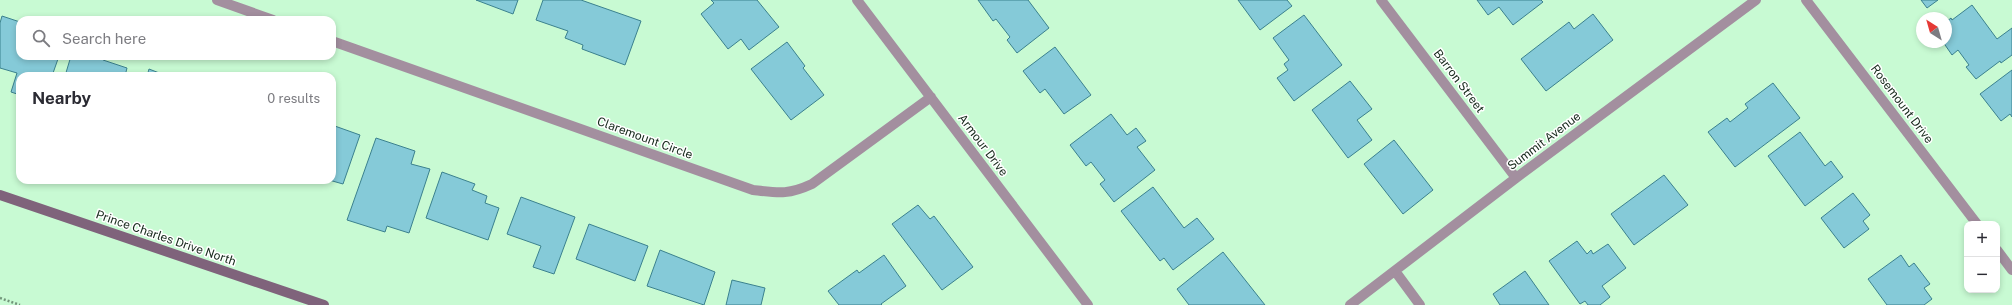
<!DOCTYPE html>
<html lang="en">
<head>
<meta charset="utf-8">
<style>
  :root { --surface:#fff; --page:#f2f2f3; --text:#2b2b33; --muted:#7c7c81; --line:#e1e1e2 }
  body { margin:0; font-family:"Public Sans",sans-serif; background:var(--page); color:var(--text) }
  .controls { position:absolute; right:12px; bottom:12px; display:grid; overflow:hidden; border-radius:8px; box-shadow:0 2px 6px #0003 }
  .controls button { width:36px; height:36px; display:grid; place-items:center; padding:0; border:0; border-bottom:1px solid var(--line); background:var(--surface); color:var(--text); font:20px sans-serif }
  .compass { position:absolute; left:1916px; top:12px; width:36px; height:36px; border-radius:50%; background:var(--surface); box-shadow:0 2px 6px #0003; rotate:323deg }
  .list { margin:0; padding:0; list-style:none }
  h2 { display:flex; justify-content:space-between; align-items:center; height:52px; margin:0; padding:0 16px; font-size:17px }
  h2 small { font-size:13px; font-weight:400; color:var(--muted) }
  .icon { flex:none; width:22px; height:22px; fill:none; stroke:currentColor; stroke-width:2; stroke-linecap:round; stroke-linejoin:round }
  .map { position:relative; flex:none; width:2012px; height:305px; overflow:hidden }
  .search { position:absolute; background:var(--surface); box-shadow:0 2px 6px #0003; left:16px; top:16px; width:320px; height:44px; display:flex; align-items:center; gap:10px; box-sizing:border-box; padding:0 14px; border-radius:12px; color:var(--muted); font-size:15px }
  .panel { position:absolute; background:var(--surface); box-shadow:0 2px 6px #0003; left:16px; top:72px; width:320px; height:112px; border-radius:12px }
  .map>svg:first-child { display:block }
  .building { fill:#85cad8; stroke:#3b818e }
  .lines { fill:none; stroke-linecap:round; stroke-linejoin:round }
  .path { stroke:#72957a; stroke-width:2.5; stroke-dasharray:2 2; stroke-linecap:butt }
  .minor { stroke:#a38f9f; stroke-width:10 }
  .secondary { stroke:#7f637b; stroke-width:10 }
  .labels { text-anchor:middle; stroke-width:3; stroke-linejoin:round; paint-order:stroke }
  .street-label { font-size:12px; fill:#16291b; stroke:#fff }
</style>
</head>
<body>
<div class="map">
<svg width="2012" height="305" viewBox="0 0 2012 305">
  <rect width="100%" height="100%" fill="#c8fad3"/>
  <path class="building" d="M476,0H518L513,14Z
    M543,0H581L641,21L625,65L582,49L583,45L565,38L568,31L536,20Z
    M711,0H757L779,27L749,50L741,39L728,49L701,14L714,3Z
    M978,0H1028L1049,28L1017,53L1007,40L1010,37L996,19L993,21Z
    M1238,0H1287L1292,6L1260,30Z
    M1477,0H1541L1543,2L1513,25L1499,7L1488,15Z
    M1921,0H1938L1927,8Z
    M1972,5L1997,39L2012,28V55L2001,63L2000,61L1976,79L1966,67L1969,65L1958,50L1952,55L1943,42H1946V22L1951,18L1952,20Z
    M1593,14L1613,40L1546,91L1521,59L1569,22L1574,29Z
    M1304,15L1342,65L1294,101L1277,78L1288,70L1284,64L1289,60L1273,38Z
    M2,16L20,22V56H59L52,76H20V95L11,92L17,73L0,68V23Z
    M787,42L805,66L803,68L824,95L791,120L751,69Z
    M1055,47L1091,95L1064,114L1045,89L1040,93L1023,71Z
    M71,56H105L103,60L127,68L125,76H65Z
    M149,69L167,76H147Z
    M2012,70V117L2010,114L2001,121L1980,94Z
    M1350,81L1372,109L1357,120L1372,140L1348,158L1312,110Z
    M1773,83L1800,118L1735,167L1708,132L1727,118L1730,122L1748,108L1745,104Z
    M1111,114L1127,135L1136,128L1146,141L1137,147L1155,170L1114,202L1100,184L1105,180L1091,162L1086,166L1070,145Z
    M332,125L360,135L343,184L329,180H332Z
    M1800,132L1825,166L1831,161L1843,177L1805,206L1768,156Z
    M376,138L415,151L411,164L430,169L409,233L387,226L385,232L347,220Z
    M1394,140L1433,190L1403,214L1364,164Z
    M442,172L475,184L472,190L487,196L485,203L499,208L488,240L426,218Z
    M1664,175L1688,205L1634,245L1611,214Z
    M1153,187L1184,228L1197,218L1214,239L1173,270L1164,258L1160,261L1121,211Z
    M1853,193L1870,215L1863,221L1869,229L1844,248L1821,218Z
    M521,197L575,217L554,274L533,267L541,246L507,234Z
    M918,205L930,219L934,216L973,267L942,290L892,224Z
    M589,224L648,246L635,281L576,259Z
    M1577,241L1587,254L1591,250L1593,254L1608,244L1626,268L1602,286L1610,297L1600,305H1588L1585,301L1580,304L1549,261Z
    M660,250L715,272L704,305L647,286Z
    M1223,252L1265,305H1189L1177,289Z
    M884,255L906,286L881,304L882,305H839L828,291L857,270L859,273Z
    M1901,255L1909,267L1914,263L1930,284L1924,288L1932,299L1924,305H1887L1868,279Z
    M1525,271L1549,305H1500L1493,294Z
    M732,280L765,288L761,305H726Z"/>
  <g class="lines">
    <path class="path" d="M0,298L20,305"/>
    <path class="minor" d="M217,0L273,20
      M857,0L1088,305
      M1381,0L1516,178
      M1806,0L1977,224
      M332,41L753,190C779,193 788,195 812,184L931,97
      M1997,250L2012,270
      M1395,271L1420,305
      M1350,305L1516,178L1756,0"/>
    <path class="secondary" d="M0,195L324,305"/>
  </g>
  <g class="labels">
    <g class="street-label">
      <text transform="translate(1459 81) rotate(53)" y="4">Barron Street</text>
      <text transform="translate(1902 104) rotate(53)" y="4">Rosemount Drive</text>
      <text transform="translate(645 138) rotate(20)" y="4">Claremount Circle</text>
      <text transform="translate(1544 141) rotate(-37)" y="4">Summit Avenue</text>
      <text transform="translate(983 145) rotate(53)" y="4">Armour Drive</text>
      <text transform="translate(166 238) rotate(19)" y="4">Prince Charles Drive North</text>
    </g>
  </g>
</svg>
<div class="controls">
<button>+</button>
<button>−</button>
</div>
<svg class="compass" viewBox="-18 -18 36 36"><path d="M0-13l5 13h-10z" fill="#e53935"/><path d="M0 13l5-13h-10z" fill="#7c7c81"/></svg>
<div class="search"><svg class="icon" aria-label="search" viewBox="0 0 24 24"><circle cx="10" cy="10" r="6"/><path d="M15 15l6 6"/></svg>Search here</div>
<section class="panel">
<h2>Nearby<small>0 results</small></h2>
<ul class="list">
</ul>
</section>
</div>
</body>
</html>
